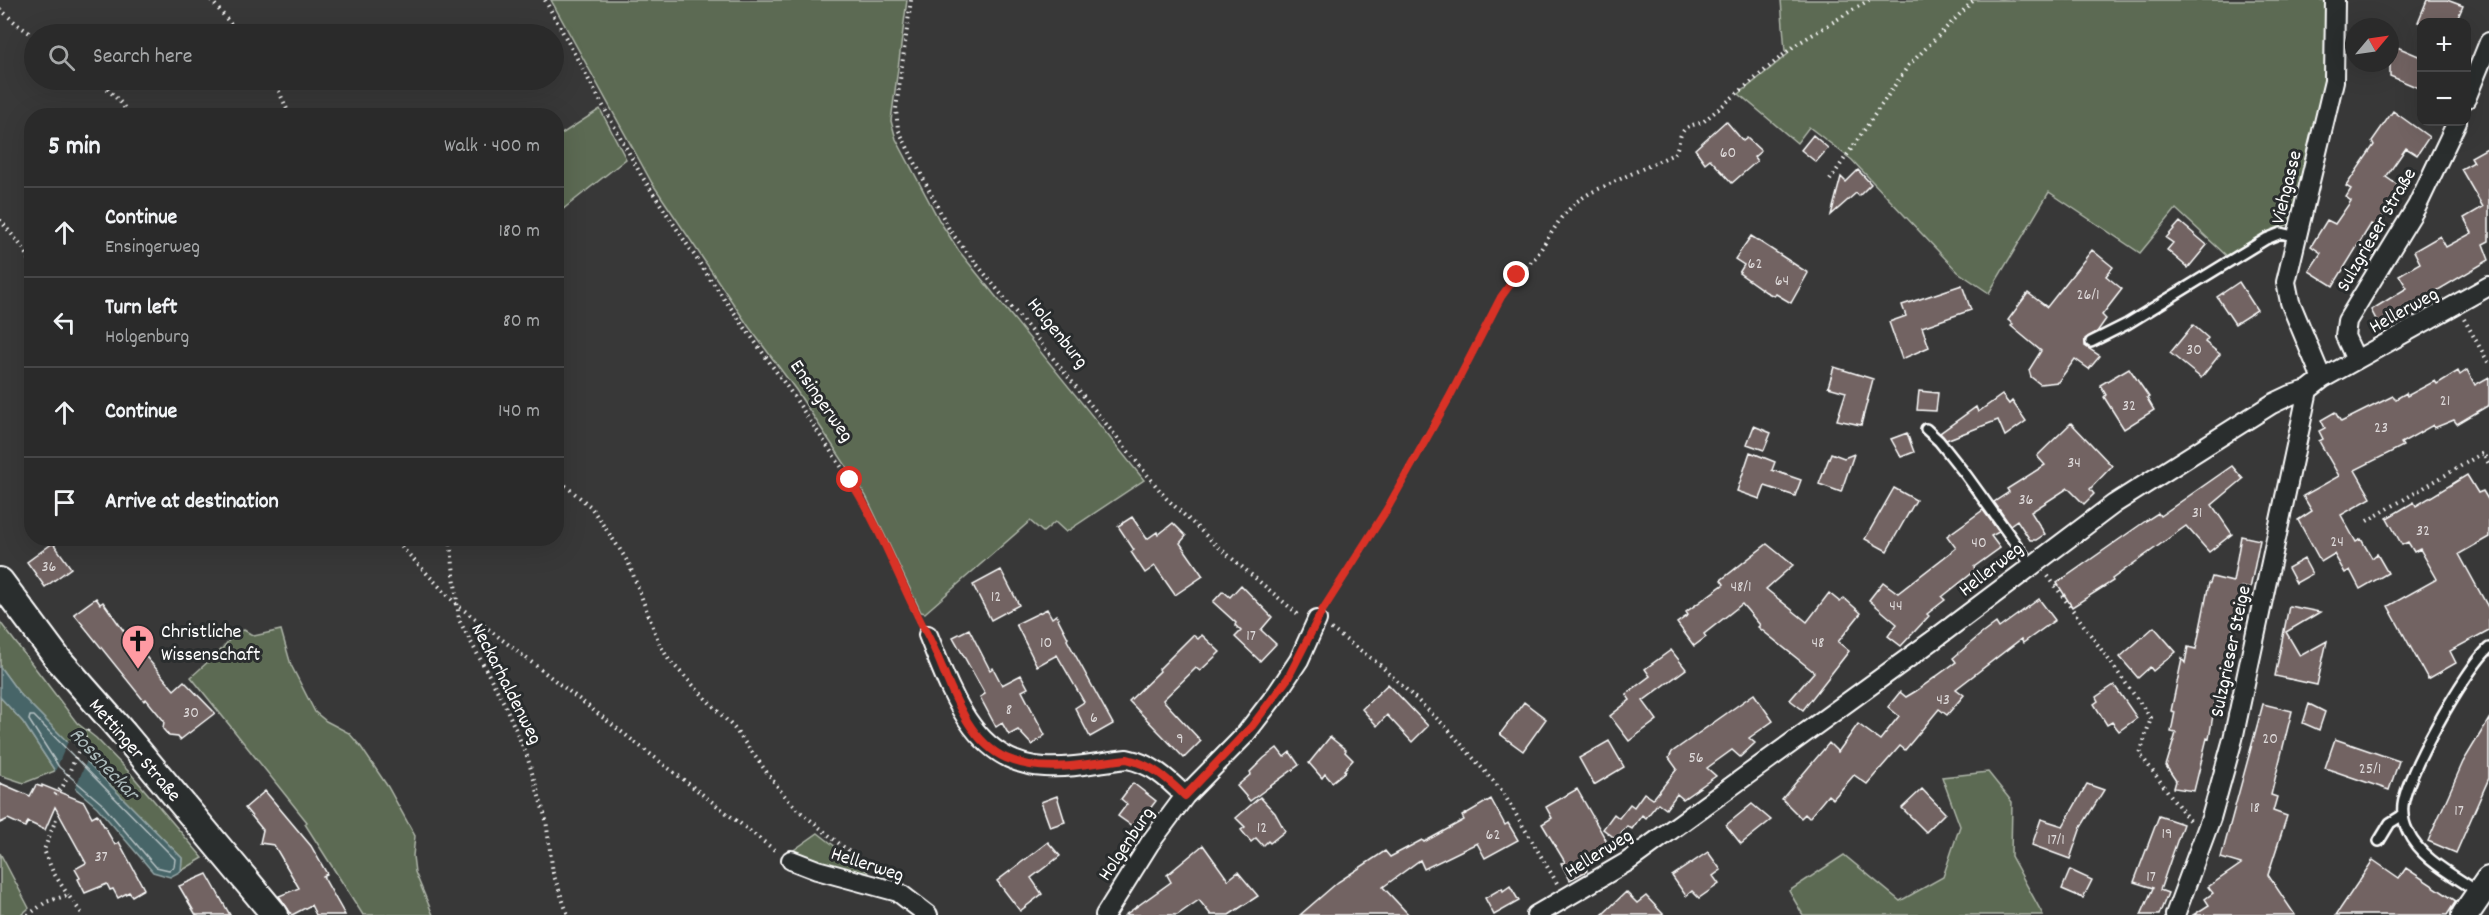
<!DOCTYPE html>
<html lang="en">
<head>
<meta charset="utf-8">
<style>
  :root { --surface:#2a2a2a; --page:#323232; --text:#f1f3f6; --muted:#a5a7a8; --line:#464647 }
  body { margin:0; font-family:Dekko,sans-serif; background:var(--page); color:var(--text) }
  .controls { position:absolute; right:18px; top:18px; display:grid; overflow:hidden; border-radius:12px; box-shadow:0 6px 24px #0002 }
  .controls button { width:54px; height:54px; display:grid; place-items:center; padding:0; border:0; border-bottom:2px solid var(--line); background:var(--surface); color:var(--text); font:30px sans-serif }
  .compass { position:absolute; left:2345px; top:18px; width:54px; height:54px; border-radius:50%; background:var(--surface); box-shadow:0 6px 24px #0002; rotate:61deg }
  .stop { position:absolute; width:18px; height:18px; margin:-14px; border:4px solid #d93025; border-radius:50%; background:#fff }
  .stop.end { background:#d93025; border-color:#fff; box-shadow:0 2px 6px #0008 }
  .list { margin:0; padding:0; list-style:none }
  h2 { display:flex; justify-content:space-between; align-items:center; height:78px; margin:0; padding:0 24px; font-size:26px }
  h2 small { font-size:20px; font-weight:400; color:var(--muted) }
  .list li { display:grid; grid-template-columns:39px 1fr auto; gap:18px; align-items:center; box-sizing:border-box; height:90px; padding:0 24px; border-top:2px solid var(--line) }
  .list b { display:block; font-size:22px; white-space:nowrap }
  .list p { margin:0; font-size:20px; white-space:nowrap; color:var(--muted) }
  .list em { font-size:20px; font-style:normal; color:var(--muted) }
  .icon { flex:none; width:33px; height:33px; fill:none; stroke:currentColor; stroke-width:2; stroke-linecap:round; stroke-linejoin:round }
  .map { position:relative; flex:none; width:2489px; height:915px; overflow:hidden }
  .search { position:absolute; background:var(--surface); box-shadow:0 6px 24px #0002; left:24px; top:24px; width:540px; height:66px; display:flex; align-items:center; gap:15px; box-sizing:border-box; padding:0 21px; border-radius:33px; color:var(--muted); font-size:22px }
  .panel { position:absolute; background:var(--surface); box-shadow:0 6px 24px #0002; left:24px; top:108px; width:540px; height:438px; border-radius:24px }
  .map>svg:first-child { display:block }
  .green { fill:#5c6b53; stroke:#aeb5a9; stroke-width:1.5 }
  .water { fill:#476568; stroke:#91a3a4; stroke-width:1.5 }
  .pier { fill:#383838 }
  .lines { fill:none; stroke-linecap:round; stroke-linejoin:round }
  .shore { stroke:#b5c1c3; stroke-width:1.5 }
  .building { fill:#726462; stroke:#fff; stroke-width:1.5 }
  .lane-casing { stroke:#fff; stroke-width:14 }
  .street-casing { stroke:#fff; stroke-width:22 }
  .secondary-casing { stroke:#fff; stroke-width:30 }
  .path { stroke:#fff; stroke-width:4; stroke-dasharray:1.5 4.5; stroke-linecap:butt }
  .lane { stroke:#2a2d2e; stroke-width:9 }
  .street { stroke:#2a2d2e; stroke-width:18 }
  .secondary { stroke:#2a2d2e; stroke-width:26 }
  .route { stroke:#d93025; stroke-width:8 }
  .labels { text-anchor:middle; stroke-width:6; stroke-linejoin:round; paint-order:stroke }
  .number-label { font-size:16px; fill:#dcd8d8 }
  .street-label { font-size:20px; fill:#fff; stroke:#2a2d2e }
  .poi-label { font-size:20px; fill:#fff; stroke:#2a2d2e; text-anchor:start }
  .water-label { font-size:21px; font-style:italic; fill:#acbabb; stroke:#2a2d2e }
</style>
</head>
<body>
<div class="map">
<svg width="2489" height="915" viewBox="0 0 2489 915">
  <rect width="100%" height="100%" fill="#383838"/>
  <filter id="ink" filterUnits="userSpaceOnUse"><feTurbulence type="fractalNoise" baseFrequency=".0167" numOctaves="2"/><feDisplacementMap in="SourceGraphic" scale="12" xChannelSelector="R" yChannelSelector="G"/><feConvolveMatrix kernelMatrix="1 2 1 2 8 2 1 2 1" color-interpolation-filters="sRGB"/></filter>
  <g filter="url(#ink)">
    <path class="green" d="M551,0H907L891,121L896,139L939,220L959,251L1144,480L1066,532L1055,522L1043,532L1030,521L925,613L921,612L866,496L796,390L749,327L652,183Z
      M1781,0H2328L2329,64L2292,223L2274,230L2228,257L2176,209L2140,253L2049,192L1989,293L1958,272L1852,160L1809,127L1797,143L1739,94L1788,54L1785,51Z
      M600,109L626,159L557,214V137Z
      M0,622L77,723L96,738L131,774L203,858L181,871L182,858L19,693L0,667Z
      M244,630L254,636L281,630L291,665L315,712L326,721L349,733L361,747L388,787L415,836L413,856L415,872L433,915H363L305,824L307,822L191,677L220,651L236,632Z
      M0,697L23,722L55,771L24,783L0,775Z
      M1988,772L2012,802L2011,856L2043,915H1803L1789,891L1844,855L1900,901L1943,877L1960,826L1942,777Z
      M818,833L869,873L867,879L791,852Z
      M0,853L29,908L21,915H0Z"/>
    <path class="water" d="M0,667L19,693L182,858L181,871L170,877L153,872L97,807L55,771L23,722L0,697Z"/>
    <path class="pier" d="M69,739L88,758L74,791L54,774Z"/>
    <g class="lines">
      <path class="shore" d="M30,716H34L175,859L174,867L169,870L156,867L101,803L59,767L29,720Z"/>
    </g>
    <path class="building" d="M2427,0H2447L2463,6L2456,22H2418Z
      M2390,44L2421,57V89L2390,76Z
      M2393,111L2429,137L2417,155L2406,148L2386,177L2402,188L2376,227L2371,224L2333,286L2309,271L2321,253L2311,246L2327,220L2335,224L2351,201L2346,197L2351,189L2346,186L2374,145L2372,141Z
      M1726,121L1743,141L1747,138L1761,151L1754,157L1757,161L1732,183L1710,159L1705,163L1695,149Z
      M1813,135L1828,148L1816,162L1801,150Z
      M2489,147V241L2483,244L2489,260L2379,325L2371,310L2407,288L2399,275L2420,263L2414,251L2440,236L2446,247L2472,233L2464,218L2483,207L2461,169L2474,162L2471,157Z
      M1858,170L1871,184L1859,196L1856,193L1831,215L1841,177L1846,182Z
      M2180,222L2207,245L2188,268L2167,250L2173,243L2166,238Z
      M1751,236L1808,273L1791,303L1776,294L1774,296L1766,292L1739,273L1744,265L1735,259Z
      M2092,250L2113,267L2106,276L2122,289L2102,315L2106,319L2097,332L2085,339V346L2100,356L2089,369L2075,359L2058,382L2040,384L2031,377L2029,370L2041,351L2011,326L2013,324L2008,320L2028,293L2047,307Z
      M2239,282L2257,310L2235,324L2217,297Z
      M1962,285L1971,310L1922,327L1929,347L1902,359L1889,322L1906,316L1902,305Z
      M2193,325L2208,338L2205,342L2220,354L2201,378L2170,353Z
      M1834,367L1873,379L1861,425L1837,420L1846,392L1828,387Z
      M2129,368L2149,397L2147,398L2154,410L2124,429L2104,397L2106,395L2100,385Z
      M2467,370L2475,385L2489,377V405L2457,424L2454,420L2434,428L2433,425L2401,443L2403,446L2355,470L2371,498L2341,515L2356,542L2361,539L2372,558L2377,554L2388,573L2360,589L2350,570L2345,573L2334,554L2321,562L2298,520L2312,511L2303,496L2339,476L2319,441L2323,439L2319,431L2325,428L2321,420L2335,412L2341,422L2393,396L2396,399L2406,393L2407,396L2435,381L2437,384L2458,371L2460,375Z
      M1919,391L1938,393L1936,411L1917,410Z
      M2002,395L2009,404L2012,401L2026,421L2005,436L1998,420L1946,440L1940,433L1976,407L1978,412Z
      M2071,423L2112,466L2090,489L2094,494L2084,504L2068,488L2031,512L2045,534L2036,540H2030L2017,520L2010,525L1994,502L2009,492L2007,489L2045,465L2037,456Z
      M1754,426L1771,433L1764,450L1747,444Z
      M1907,433L1914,452L1901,457L1891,439Z
      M1750,452L1775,462L1772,470L1801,480L1795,496L1765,486L1760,499L1737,491Z
      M1831,453L1844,458L1854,454L1841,492L1819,484Z
      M2232,466L2243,479L2212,505L2232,534L2209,552L2186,526L2112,579L2113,581L2072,607L2057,583L2147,520L2158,513L2160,516Z
      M2467,475L2478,493L2483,491L2489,501V537L2459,554L2489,609V630L2450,651L2456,663L2428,679L2388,606L2437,579L2420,549L2414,552L2408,542L2402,545L2387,518L2414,502L2416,506Z
      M1894,488L1916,500L1887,551L1865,539Z
      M1983,510L1999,532L1991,536L2000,548L1974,567L1976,570L1942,597L1945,600L1927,614L1929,616L1901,646L1888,636L1897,624L1869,600L1883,582L1898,593L1956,548L1947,536Z
      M1132,517L1147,539L1157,532L1158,535L1173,523L1186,536L1180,543L1203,576L1175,595L1155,566L1145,573L1131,552L1134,550L1118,526Z
      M2241,536L2260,540L2250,589L2242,587L2221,685H2218L2209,739L2207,738L2194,791L2174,788L2176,781L2166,766L2176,733L2171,732L2175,712L2171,711L2182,659L2185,663L2188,647L2196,649L2209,583H2210L2212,577L2233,582Z
      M53,543L71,568L45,587L27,562Z
      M1767,544L1793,565L1766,589L1807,622L1829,593L1840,602L1844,598L1861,613L1838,642L1849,651L1803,710L1790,700L1814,672L1758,627L1760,625L1742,604L1704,634L1706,637L1694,646L1677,623L1688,615L1686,612L1724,584L1721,580Z
      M2304,559L2312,574L2296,583L2288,568Z
      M1001,570L1019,605L991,620L973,585Z
      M1241,585L1272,617L1261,630L1276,644L1260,661L1235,637L1241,631L1235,625L1236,623L1213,602L1223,591L1230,597Z
      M96,598L100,604L103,602L131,641L132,640L174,690L184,681L215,713L180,740L178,737L169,736L163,729L164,721L146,699L144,701L74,614Z
      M2039,599L2055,620L2023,643L2021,639L1956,689L1964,695L1947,715L1939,709L1905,750L1900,746L1867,784L1854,775L1833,799L1828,795L1809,818L1805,814L1801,818L1782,799L1829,743L1838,752L1858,724L1880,740L1899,716L1888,707L1900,692L1906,697L1916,691L1956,662L1953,658L1980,635L1996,623L1999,628Z
      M2289,606L2320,612L2286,632L2300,656L2327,641L2317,685L2275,676Z
      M1047,609L1052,618L1056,615L1068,638L1067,640L1113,724L1090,737L1075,708L1084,702L1057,655L1037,666L1016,624Z
      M2154,627L2176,652L2153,671L2150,667L2138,678L2120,657Z
      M969,629L990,670L993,668L1002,685L1021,675L1028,688L1022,691L1045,735L1032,745L1018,730L1009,735L1002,723L996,727L980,697L985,694L953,637Z
      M1193,635L1198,639L1202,635L1220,652L1200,671L1196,668L1163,700L1201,741L1184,758L1129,701L1160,671L1159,669Z
      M1671,650L1686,669L1643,701L1657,720L1629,741L1610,716L1630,700L1626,694L1650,676L1645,669Z
      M1388,684L1428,726L1412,742L1387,715L1377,726L1362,709Z
      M2114,685L2137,718L2119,731L2112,722L2107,725L2094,704L2098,701L2096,697Z
      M1754,694L1773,721L1749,738L1755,743L1740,757L1732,750L1707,768L1716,776L1683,799L1677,794L1666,809L1658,803L1646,818L1642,815L1632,829L1627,826L1616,839L1603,829L1614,814L1619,818L1630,804L1634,807L1644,793L1653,799L1677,769L1669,758L1672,752Z
      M1524,702L1546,719L1523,751L1500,734Z
      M2263,704L2292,711L2271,795L2277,797L2273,811L2287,816L2268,875L2295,915H2193L2209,905L2205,899L2213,893L2208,887L2241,864L2221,858Z
      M2309,704L2325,712L2319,730L2303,723Z
      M2489,719V778L2456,853L2428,841L2463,762Z
      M1330,737L1346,750L1345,752L1353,760L1344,770L1346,771L1332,782L1325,774L1322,778L1309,763Z
      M2335,739L2399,761L2389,790L2325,768Z
      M1609,741L1624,767L1594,785L1579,758Z
      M1277,748L1284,757L1290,752L1299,765L1250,801L1237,786L1251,774L1250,772L1264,758Z
      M0,783L30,796L36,785L42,787V785L84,802L92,817L97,814L115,845L119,842L144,889L132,896L129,892L118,898L113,889L110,890L107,884L85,893L78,879L80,878L75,869L86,863L55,807L45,830L28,822L25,827L8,819L0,823Z
      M1133,783L1156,801L1135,828L1118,816L1127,804L1121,799Z
      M2087,784L2104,790L2081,827L2070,859L2032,845L2041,819L2063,826Z
      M1577,789L1607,842L1586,868L1587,871L1570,880L1561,863L1565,862L1542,824L1552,818L1546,807Z
      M1922,789L1945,813L1926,832L1902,808Z
      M265,791L311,846L327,874L323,876L345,915H316L311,905L292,915L279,896L299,888L274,845L260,843L263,830L245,808Z
      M1057,796L1065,822L1050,827L1041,802Z
      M1260,797L1275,813L1285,831L1270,843L1268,841L1263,846L1256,838L1251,842L1241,830L1245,827L1236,818Z
      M1491,799L1505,825L1508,823L1518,840L1485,858L1477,843L1424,869L1420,860L1383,887L1409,915H1300L1338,882L1385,851L1390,857L1422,840L1424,842L1464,820L1462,816Z
      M1752,804L1771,820L1741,844L1726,825Z
      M2159,816L2183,824L2160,890L2168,893L2159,915H2141L2153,888L2134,882Z
      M1048,842L1060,856L1031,878L1042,894L1020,911L997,881Z
      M1203,845L1228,880L1238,872L1258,896L1229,915H1211L1199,900L1177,915H1125L1171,882L1167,875Z
      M1708,852L1721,870L1713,876L1719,884L1699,898L1692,891L1686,896L1672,876Z
      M2373,860L2399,878L2406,868L2456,901L2447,915H2336Z
      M2070,870L2092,880L2083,898L2062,889Z
      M207,874L230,915H196L179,886Z
      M1510,886L1519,901L1494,915L1485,898L1502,888L1503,891Z
      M1626,892L1637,903L1646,896L1664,915H1602Z"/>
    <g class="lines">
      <g class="lane-casing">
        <path id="lane" d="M2091,342L2127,324L2266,239L2281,233L2296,237
          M1926,429L1939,441L1966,475L2031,565
          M2379,841L2390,823L2403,815
          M2478,892C2455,876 2420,859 2408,832C2404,824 2402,814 2403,805C2407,773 2465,670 2489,648"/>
      </g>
      <g class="street-casing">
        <path id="street" d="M2466,99L2489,42
          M2356,360L2345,336L2347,321L2417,206L2457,122
          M2322,379L2290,302L2286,282L2334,81L2335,0
          M928,635C951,692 974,764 1045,767C1072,769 1100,762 1127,759C1152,764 1167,778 1185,796
          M791,860L817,870L898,892L928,915
          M1105,915L1150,843L1185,796L1244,736L1277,693L1299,660L1317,620
          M1536,915L1627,862L1936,638L2114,504L2272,404L2291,395L2308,390L2322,379L2489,286
          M2175,915L2211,818L2233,739L2308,390"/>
      </g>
      <g class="secondary-casing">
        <path id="secondary" d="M0,581L58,659L124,734L275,915
          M2465,915L2489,880"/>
      </g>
      <path class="path" d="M211,0L239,34
        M545,0L641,175L706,273L790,391L859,493L877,527L920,622
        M911,0L896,109L898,129L950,231L1166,498L1215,544L1300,616
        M0,9L18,25L34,36
        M99,80L122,104L130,116
        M274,80L290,116
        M1830,180L1908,66L1974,0
        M0,220L23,248L32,267
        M2464,319L2489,364
        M556,478L590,506L619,548L629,564L659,643L669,660L734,728L783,794L798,810L863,863
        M2367,521L2483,453L2489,464
        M393,538L456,604L777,852
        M450,538L459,620L504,703L527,756L546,820L553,873L568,915
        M2048,576L2151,718L2140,754L2191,823
        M1325,607L1387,509L1449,398L1501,297L1513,280L1536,257L1561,218L1576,202L1590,193L1674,154C1681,145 1677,133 1688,127C1693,124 1699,124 1704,121L1794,46L1869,0
        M1331,629L1379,664L1447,728L1502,791L1557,883
        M55,795L63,786L89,727
        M56,819L44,850L53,872L68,895
        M28,915L46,902L68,895L83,915"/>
      <use href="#lane" class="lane"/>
      <use href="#street" class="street"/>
      <use href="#secondary" class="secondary"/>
    </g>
  </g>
  <g class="lines" filter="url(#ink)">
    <path class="route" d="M850,480C881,528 900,583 927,634C948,673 961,738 1006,758C1045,775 1087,763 1127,759C1152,765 1167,778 1185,796L1252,726L1288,678L1322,611L1387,509L1449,398L1501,297L1517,275"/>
  </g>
  <defs>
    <g id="church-pin" transform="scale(1.725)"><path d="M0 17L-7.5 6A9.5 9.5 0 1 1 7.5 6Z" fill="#ff9aa2" stroke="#2a2d2e"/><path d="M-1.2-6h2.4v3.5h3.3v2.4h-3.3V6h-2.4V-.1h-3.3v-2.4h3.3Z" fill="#111"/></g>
  </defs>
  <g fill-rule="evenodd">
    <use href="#church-pin" x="138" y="641"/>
  </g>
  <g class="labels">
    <g class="number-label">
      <text x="1728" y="157">60</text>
      <text x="1755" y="268">62</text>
      <text x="1782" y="285">64</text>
      <text x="2088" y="299">26/1</text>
      <text x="2194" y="354">30</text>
      <text x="2445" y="405">21</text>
      <text x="2129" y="410">32</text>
      <text x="2381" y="432">23</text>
      <text x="2074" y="467">34</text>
      <text x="2026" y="504">36</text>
      <text x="2197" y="517">31</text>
      <text x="2423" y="535">32</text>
      <text x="2337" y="546">24</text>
      <text x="1979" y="547">40</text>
      <text x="49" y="571">36</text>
      <text x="1741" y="591">48/1</text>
      <text x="996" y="601">12</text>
      <text x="1896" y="610">44</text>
      <text x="1251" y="640">17</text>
      <text x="1046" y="647">10</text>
      <text x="1818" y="647">48</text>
      <text x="1943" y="704">43</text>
      <text x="1009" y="714">8</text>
      <text x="191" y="717">30</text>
      <text x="1094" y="722">6</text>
      <text x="1180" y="743">9</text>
      <text x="2270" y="743">20</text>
      <text x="1696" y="762">56</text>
      <text x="2370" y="773">25/1</text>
      <text x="2255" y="812">18</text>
      <text x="2459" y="815">17</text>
      <text x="1262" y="832">12</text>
      <text x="2167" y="838">19</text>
      <text x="1493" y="839">62</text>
      <text x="2056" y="844">17/1</text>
      <text x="101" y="861">37</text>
      <text x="2151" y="881">17</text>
    </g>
    <g class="street-label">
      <text transform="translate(2285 187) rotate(-76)" y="7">Viehgasse</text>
      <text transform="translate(2375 229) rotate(-60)" y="7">Sulzgrieser Straße</text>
      <text transform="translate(2403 309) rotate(-29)" y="7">Hellerweg</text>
      <text transform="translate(1059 332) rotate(51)" y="7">Holgenburg</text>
      <text transform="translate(823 400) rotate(55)" y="7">Ensingerweg</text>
      <text transform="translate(1990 568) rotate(-38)" y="7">Hellerweg</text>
      <text transform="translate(2229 651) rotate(-78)" y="7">Sulzgrieser Steige</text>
      <text transform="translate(508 683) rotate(63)" y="7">Neckarhaldenweg</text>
      <text transform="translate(136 749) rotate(49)" y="7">Mettinger Straße</text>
      <text transform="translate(1125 843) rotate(-56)" y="7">Holgenburg</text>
      <text transform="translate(1598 852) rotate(-32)" y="7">Hellerweg</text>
      <text transform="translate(868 863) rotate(18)" y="7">Hellerweg</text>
    </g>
    <g class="poi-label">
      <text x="161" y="637">Christliche<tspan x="161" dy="23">Wissenschaft</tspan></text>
    </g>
    <g class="water-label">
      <text transform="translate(105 763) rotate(47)" y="7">Rossneckar</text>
    </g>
  </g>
</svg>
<div class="controls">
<button>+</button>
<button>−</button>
</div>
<svg class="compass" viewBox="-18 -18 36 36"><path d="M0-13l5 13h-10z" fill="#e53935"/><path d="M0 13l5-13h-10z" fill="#a5a7a8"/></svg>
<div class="stop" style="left:850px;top:480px"></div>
<div class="stop end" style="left:1517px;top:275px"></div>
<div class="search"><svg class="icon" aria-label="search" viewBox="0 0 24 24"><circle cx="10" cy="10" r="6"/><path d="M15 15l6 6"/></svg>Search here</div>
<section class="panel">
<h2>5 min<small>Walk · 400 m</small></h2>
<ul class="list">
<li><svg class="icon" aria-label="ahead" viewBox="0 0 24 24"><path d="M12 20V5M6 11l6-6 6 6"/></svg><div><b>Continue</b><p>Ensingerweg</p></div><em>180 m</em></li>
<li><svg class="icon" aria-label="left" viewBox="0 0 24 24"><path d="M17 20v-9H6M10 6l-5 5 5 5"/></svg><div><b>Turn left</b><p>Holgenburg</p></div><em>80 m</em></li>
<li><svg class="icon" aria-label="ahead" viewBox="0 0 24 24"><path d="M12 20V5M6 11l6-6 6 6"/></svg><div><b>Continue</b></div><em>140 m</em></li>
<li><svg class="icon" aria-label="arrive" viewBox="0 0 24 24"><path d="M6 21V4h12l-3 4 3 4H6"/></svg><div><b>Arrive at destination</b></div></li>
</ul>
</section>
</div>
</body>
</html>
